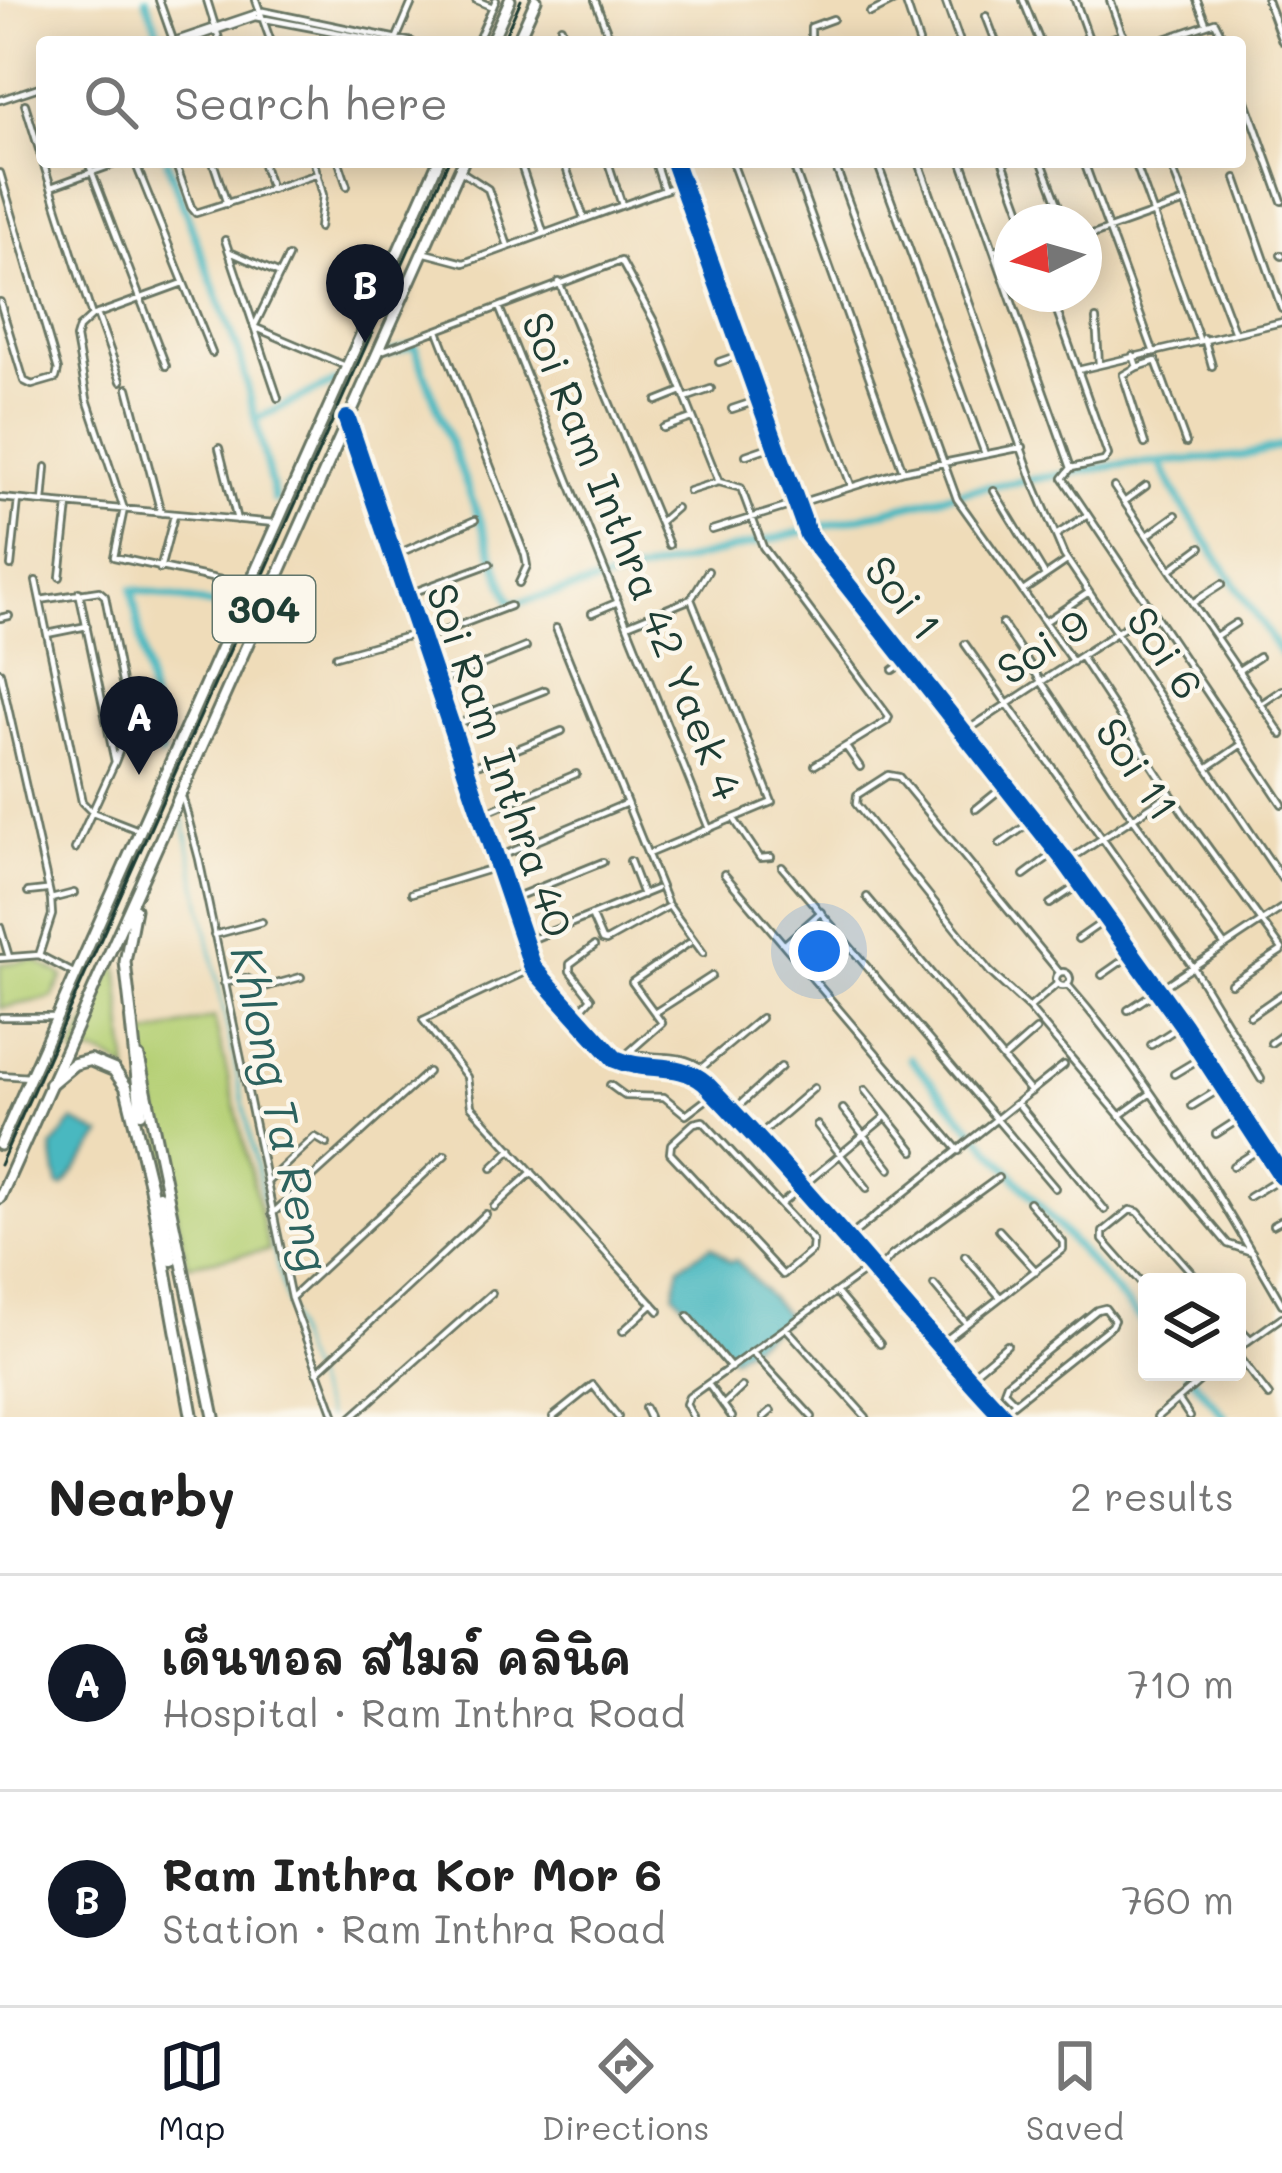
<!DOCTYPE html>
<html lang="en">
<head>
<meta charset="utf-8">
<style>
  :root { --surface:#fff; --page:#f2f2f2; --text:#222; --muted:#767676; --line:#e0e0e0; --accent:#111827 }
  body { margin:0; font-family:Mali,"Playpen Sans Thai",sans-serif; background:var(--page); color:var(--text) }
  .controls { position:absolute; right:36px; bottom:36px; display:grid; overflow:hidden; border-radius:12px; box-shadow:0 6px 30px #0003 }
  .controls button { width:108px; height:108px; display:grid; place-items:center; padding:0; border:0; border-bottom:3px solid var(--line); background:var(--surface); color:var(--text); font:60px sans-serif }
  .compass { position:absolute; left:994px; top:204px; width:108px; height:108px; border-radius:50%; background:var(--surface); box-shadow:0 6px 30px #0003; rotate:265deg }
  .you { position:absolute; left:819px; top:951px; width:42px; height:42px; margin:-30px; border:9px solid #fff; border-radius:50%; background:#1a73e8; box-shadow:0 0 0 18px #1a73e833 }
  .badge { display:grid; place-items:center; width:78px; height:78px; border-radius:50%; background:var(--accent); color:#fff; font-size:39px; font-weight:700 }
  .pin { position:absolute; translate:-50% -99px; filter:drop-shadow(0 3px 6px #0008) }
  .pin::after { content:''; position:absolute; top:63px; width:42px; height:36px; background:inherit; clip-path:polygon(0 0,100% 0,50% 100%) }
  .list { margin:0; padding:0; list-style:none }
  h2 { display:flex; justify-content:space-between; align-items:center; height:156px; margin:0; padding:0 48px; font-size:51px }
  h2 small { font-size:39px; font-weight:400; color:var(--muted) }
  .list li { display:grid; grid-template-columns:78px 1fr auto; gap:36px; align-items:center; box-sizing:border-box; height:216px; padding:0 48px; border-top:3px solid var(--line) }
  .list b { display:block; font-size:45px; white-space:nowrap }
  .list p { margin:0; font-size:39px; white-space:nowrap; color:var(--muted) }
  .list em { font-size:39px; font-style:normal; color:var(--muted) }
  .icon { flex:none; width:66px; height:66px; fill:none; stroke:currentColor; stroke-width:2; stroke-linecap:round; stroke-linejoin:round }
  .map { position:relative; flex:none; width:1282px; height:1417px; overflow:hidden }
  .search { position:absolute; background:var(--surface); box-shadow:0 6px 30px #0003; left:36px; right:36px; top:36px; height:132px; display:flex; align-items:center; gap:30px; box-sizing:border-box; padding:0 42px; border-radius:12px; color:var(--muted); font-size:45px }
  .sheet { height:588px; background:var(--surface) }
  nav { display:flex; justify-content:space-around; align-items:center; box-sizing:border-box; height:168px; border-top:3px solid var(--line); background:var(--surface); font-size:33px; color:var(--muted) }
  nav a { display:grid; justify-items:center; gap:6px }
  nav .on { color:var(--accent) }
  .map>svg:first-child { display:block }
  .green { fill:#b6d076; stroke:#6a8655; stroke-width:3 }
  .water { fill:#49b8c0; stroke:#347a7a; stroke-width:3 }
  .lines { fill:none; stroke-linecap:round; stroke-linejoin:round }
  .stream { stroke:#49b8c0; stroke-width:3 }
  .canal { stroke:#49b8c0; stroke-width:8 }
  .street-casing { stroke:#687563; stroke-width:10 }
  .secondary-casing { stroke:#687563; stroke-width:14 }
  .primary-casing { stroke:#687563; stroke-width:15 }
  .highway-casing { stroke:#687563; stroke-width:16 }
  .street { stroke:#fff; stroke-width:4.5 }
  .secondary { stroke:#fff; stroke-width:8 }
  .primary { stroke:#fff; stroke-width:9 }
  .highway { stroke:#fff; stroke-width:10 }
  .rail { stroke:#1f3d34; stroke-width:3 }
  .cycleway-casing { stroke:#fbf7ec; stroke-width:26 }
  .cycleway { stroke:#0057b8; stroke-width:18 }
  .labels { text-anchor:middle; stroke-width:9; stroke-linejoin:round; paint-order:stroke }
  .shield { fill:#fbf7ec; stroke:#61756b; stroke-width:3 }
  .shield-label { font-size:39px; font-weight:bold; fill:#1f3d34 }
  .street-label { font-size:42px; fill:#1f3d34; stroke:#fbf7ec }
  .water-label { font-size:45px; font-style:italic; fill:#2c625e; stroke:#fbf7ec }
</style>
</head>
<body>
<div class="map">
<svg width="1282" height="1417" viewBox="0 0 1282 1417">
  <rect width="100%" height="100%" fill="#fbf7ec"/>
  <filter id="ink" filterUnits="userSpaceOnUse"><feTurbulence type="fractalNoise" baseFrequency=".00833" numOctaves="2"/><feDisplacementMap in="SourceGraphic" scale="24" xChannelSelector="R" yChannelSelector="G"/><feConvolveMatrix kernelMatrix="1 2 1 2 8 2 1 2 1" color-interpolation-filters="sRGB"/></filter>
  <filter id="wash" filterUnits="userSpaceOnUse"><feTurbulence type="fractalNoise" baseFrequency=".004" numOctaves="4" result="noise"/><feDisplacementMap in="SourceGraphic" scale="48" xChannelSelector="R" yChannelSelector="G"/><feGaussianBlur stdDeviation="2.7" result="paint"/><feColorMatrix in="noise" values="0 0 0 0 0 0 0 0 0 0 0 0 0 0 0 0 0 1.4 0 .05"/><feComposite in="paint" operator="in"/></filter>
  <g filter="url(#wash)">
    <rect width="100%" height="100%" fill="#efdcb9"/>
    <path class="green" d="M35,960L63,976L52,998L0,1008V964Z
      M116,960L118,965L128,1074C113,1056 97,1050 74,1055V1051Z
      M214,1017L269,1250L187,1265L142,1036Z"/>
    <path class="water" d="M73,1121L102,1135L63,1187L59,1186C55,1173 54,1160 52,1147Z
      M711,1246L730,1262L736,1260L789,1318L732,1358L674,1293L680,1266Z"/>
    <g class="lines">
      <path class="stream" d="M182,812L278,1269L298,1345L327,1417"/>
      <path class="canal" d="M146,0L162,42
        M167,162L240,356L275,500
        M387,355L414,345L510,601L516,603L973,489L1119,465L1242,456L1282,446
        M258,418L335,382
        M1159,462L1181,503L1282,655
        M161,754L132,589L229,608
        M910,1058L1147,1327
        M1187,1372L1225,1417"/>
    </g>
  </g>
  <g filter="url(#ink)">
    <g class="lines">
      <g class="street-casing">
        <path id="street" d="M159,0L172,37
          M207,0L220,42
          M256,0L271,42
          M476,0L493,7
          M595,0L611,42
          M905,0L919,42
          M945,0L960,42
          M1023,0L1040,42
          M1075,0L1090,42
          M1110,0L1125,42
          M1197,0L1206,23
          M1267,0L1282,41
          M870,13L896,0
          M986,16L996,42
          M561,27L566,42
          M171,42L263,11L412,42
          M183,42L255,17L387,42
          M395,42L413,0
          M477,42L496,0
          M811,42V27L833,19
          M1103,42L1123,34
          M1156,42L1215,22L1225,42
          M1240,84L1282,201
          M0,100L42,86
          M25,104L42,159
          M43,162L92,316L79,328L76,338L87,399L124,509L114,557L249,586
          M88,162L166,366
          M135,162L212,353
          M175,162L191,207L196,213L318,174
          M213,162L227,204
          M262,162L271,189
          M314,162L323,195L319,228
          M339,162L347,186
          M520,162L543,231
          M564,162L584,218
          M608,162L622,205
          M655,162L664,190
          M674,162L808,535L1066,862L1183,1025L1282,1176
          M732,162L851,485
          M792,162L903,471
          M834,162L957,499L1073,662
          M877,162L985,454
          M919,162L1033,481L1064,555L1282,879
          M962,162L1071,468
          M1003,162L1025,222
          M1042,162L1065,222
          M1084,162L1153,350
          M1135,162L1199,339
          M1170,162L1234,331
          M459,170L488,189L508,246
          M0,173L58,370L56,378L32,385L24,381L0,302
          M1236,178L1282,309
          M51,187L120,162
          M1084,238L1185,202
          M225,240L278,398
          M994,251L1012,244
          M230,252L280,274
          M426,253L464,263L681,184
          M1281,255L1282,256
          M288,257L254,327L348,367
          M1084,274L1087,282
          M559,282L669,545
          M1051,294L1108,455L1104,461L1071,468L1063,478L1282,804
          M499,307L709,829
          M97,314L121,381
          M92,316L183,283
          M1096,319L1099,364
          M438,331L525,555L527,566L519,583
          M1204,338L1212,366
          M379,352L621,261L655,323L719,482L741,488L763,547L889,717L887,721L815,765
          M1133,355L1137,367L1123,375L1145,444
          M719,362L742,354
          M1137,367L1156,361L1186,443
          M1078,370L1282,322
          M128,388L161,513
          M685,398L711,389
          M657,401L682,391
          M732,409L759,400
          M663,428L692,418
          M219,448L237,520
          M746,455L775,445
          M1114,487L1282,735
          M689,491L718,482
          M994,491L1045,575
          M0,498L275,523
          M43,502L46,467
          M1124,502L1146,486
          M660,522L676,508
          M712,530L903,471L1023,447
          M1056,535L1086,516
          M1148,535L1176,515
          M393,556L475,520
          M11,566L18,500
          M160,569L174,516
          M1171,569L1201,547
          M60,577L68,505
          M36,581L82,802L92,812L141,831
          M1023,591L1067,561
          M406,595L490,564
          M40,600L99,591L105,596L130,723L115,762
          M1194,602L1222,584
          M592,613L618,602
          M0,618L9,616
          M1045,622L1089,592
          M1002,623L1132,817L1225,946
          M627,625L691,599L708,571
          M556,628L667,902
          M47,634L87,626
          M1216,636L1236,623
          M421,640L510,606
          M965,644L1193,967L1261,1079
          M336,656L419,633
          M1081,657L1184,814L1282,949
          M893,670L907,660
          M1239,670L1259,657
          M0,672L51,899L52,915L39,955
          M437,683L526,647
          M1261,704L1282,690
          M450,727L545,690
          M966,731L1151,610
          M846,747L860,767
          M1207,768L1242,744
          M467,769L562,731
          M183,799L199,859L291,1298L335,1417
          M976,809L1007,784
          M482,814L576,774
          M734,819L760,858L771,857
          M1000,844L1034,820
          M75,849L115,762L79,592
          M648,854L772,802L691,599
          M494,859L627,803
          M630,861L643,895
          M1066,862L1170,794
          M782,867L1055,1188
          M724,874L959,1151
          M1024,875L1057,851
          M28,892L46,890
          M412,893L497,867
          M867,897L1031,1092
          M51,899L74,893
          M509,900L603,862
          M1050,904L1080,884
          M592,917L602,940L606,941L669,906L703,953
          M0,927L9,957
          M214,935L262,922
          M1078,939L1107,919
          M523,943L656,889
          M785,944L821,912
          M0,958L39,955L77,975
          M533,968L423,1020L467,1077L471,1106L659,1311
          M1056 979a7 7 0 1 1 14 0a7 7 0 1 1-14 0Z
          M1059,972L899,777L888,775L857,795L856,804L990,972L1029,1008L1228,1244L1252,1252
          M1102,975L1132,954
          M224,983L246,978L265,987L301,977
          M1067,984C1151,1081 1218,1193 1282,1304
          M1231,984L1281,951
          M1029,1008L1057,984
          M1128,1010L1282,908
          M656,1012L712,976
          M575,1016L591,998L570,971V964L594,946
          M1250,1016L1282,994
          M1,1017H55
          M1271,1043L1282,1035
          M1151,1045L1182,1025
          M631,1051C652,1062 679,1051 699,1067
          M1003,1059L1036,1030
          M619,1061L662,1023L632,982L689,943
          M694,1074L761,1018
          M1174,1074L1204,1056
          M0,1075L30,1077
          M610,1085L625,1096L664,1097L686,1115L715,1093
          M865,1090L914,1151
          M1018,1104L1105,1210
          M1192,1106L1223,1087
          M843,1109L890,1169
          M732,1112L781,1067
          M1119,1116L1151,1093
          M703,1121L813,1241L812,1251L783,1275L670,1153L671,1144L694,1123Z
          M817,1125L867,1188
          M1216,1134L1244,1116
          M756,1138L814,1088
          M1233,1166L1263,1147
          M492,1168L512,1149
          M266,1183L315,1137L327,1144
          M1249,1197L1280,1178
          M780,1205L885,1117
          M494,1207L532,1172
          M272,1214L428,1072
          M1273,1225L1282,1220
          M999,1230L1036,1271
          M848,1238L1064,1065
          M965,1256L1000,1297
          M878,1271L891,1256L998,1178
          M934,1285L965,1322
          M1147,1290L1103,1240V1232L1130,1210L1138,1212L1200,1282
          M836,1292L880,1344
          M291,1298L445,1155
          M688,1316L731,1368
          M1237,1325L1250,1339
          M787,1329L866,1417
          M623,1331L653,1304
          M938,1346L1063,1249V1242L1029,1202
          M1237,1349L1282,1317
          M754,1354L812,1417
          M1237,1355L1269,1396
          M317,1372L486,1214
          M970,1376L1007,1345
          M708,1384L732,1417
          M1178,1399L1190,1417
          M723,1405L742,1387
          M645,1408L649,1417
          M1002,1413L1111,1326L1114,1320L1105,1308L1097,1310L1007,1383L1004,1391L1015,1402
          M352,1417L492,1293
          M553,1417L593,1385L618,1417
          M693,1417L686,1404L689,1397L868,1269
          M764,1417L771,1411
          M1157,1417L1210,1372"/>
      </g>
      <g class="secondary-casing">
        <path id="secondary" d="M347,420L533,968L615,1059C646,1073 678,1060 705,1083C809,1190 902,1308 1004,1417"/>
      </g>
      <g class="primary-casing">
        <path id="primary" d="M491,42L510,0
          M517,42L536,0
          M132,1023L125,962L135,909
          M139,1057L214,1417
          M0,1145L438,162
          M0,1198L463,162"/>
      </g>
      <g class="highway-casing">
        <path id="highway" d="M131,1018L141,1113
          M50,1084L74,1064L90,1060L114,1070L126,1087L150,1185L192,1417
          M159,1196L172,1260"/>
      </g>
      <use href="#street" class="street"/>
      <use href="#secondary" class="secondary"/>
      <use href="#primary" class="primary"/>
      <use href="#highway" class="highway"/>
      <path class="rail" d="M502,42L521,0
        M0,1165L448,162"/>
      <g class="cycleway-casing">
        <path id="cycleway" d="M674,162L808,535L1066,862L1183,1025L1282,1176
          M347,419L533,968L615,1059C646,1073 678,1060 705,1083C809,1190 902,1308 1004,1417"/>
      </g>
      <use href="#cycleway" class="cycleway"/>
    </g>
  </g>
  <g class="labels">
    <rect class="shield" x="213" y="576" width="102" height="66" rx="9"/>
    <g class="shield-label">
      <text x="264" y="623">304</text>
    </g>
    <g class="street-label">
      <text transform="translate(632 556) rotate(68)" y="15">Soi Ram Inthra 42 Yaek 4</text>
      <text transform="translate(903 598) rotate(51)" y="15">Soi 1</text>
      <text transform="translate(1043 647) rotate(-33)" y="15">Soi 9</text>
      <text transform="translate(1165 653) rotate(56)" y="15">Soi 6</text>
      <text transform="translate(500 760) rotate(71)" y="15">Soi Ram Inthra 40</text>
      <text transform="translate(1137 769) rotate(56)" y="15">Soi 11</text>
    </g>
    <g class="water-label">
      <text transform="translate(280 1109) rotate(78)" y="16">Khlong Ta Reng</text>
    </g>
  </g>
</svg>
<div class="controls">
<button><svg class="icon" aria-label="layers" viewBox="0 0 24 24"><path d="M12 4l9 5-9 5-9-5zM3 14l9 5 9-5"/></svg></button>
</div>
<svg class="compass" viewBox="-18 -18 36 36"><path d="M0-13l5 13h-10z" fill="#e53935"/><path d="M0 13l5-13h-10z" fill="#767676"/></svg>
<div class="you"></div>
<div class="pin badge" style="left:139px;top:775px">A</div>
<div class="pin badge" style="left:365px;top:343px">B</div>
<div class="search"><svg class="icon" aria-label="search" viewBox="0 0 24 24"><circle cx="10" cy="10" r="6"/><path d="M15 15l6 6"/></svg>Search here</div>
</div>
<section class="sheet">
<h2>Nearby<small>2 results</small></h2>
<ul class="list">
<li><span class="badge">A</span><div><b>เด็นทอล สไมล์ คลินิค</b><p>Hospital · Ram Inthra Road</p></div><em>710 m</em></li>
<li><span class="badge">B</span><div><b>Ram Inthra Kor Mor 6</b><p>Station · Ram Inthra Road</p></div><em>760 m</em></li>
</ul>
</section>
<nav>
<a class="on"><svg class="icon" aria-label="map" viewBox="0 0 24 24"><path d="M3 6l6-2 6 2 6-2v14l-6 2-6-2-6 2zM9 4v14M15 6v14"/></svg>Map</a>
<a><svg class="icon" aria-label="directions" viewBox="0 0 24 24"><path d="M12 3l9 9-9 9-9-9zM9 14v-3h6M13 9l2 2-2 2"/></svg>Directions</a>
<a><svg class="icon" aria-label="saved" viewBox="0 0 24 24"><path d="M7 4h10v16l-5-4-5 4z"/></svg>Saved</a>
</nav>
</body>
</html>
